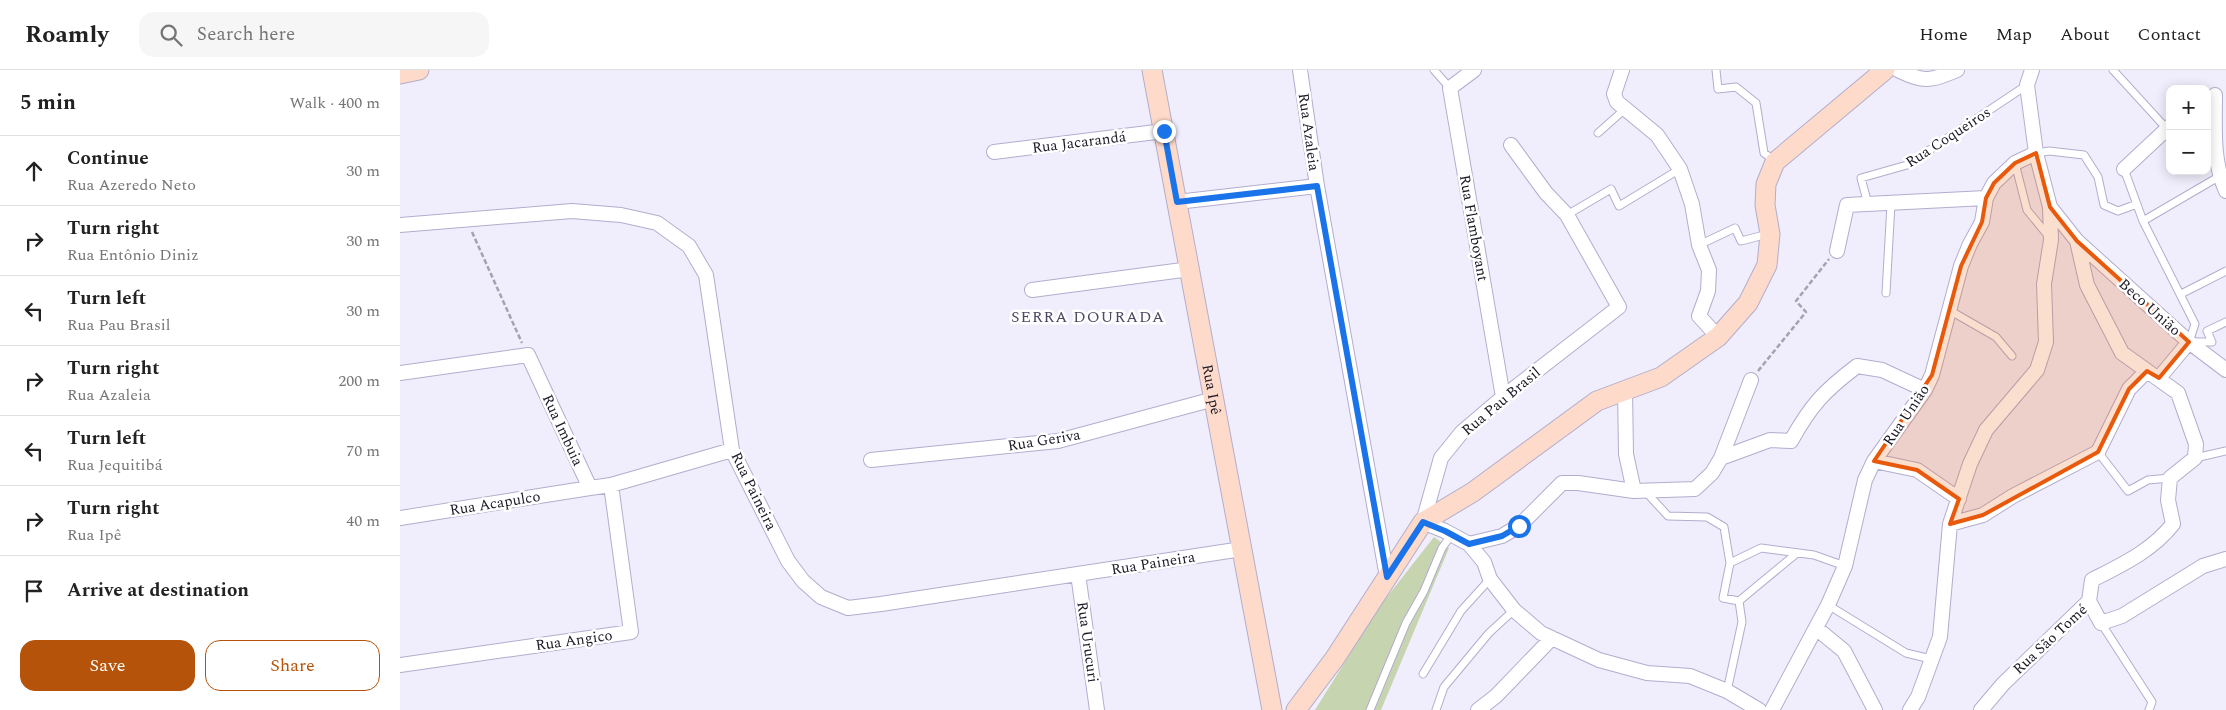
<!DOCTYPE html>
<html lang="en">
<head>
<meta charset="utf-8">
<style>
  :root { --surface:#fff; --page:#f6f6f6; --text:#222; --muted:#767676; --line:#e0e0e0; --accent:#b45309 }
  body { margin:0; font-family:Spectral,serif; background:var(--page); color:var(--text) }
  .controls { position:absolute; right:15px; top:15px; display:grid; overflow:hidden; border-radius:10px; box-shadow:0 2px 12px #0003 }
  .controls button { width:45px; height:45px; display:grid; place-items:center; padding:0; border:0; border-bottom:1px solid var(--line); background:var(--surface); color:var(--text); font:25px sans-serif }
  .stop { position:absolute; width:15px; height:15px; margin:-11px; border:4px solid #1a73e8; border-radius:50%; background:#fff }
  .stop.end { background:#1a73e8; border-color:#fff; box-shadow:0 1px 5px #0008 }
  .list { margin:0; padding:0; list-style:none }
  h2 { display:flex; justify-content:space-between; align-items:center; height:65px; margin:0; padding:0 20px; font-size:21px }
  h2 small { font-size:16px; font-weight:400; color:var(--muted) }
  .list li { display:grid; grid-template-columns:32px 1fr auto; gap:15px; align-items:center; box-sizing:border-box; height:70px; padding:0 20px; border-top:1px solid var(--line) }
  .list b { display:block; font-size:19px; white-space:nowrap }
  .list p { margin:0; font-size:16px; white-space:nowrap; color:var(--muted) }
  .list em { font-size:16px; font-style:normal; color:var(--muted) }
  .actions { display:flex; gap:10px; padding:15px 20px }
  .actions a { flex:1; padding:11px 0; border:1px solid var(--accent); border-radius:15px; text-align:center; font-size:18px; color:var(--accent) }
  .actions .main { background:var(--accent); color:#fff }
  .icon { flex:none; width:28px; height:28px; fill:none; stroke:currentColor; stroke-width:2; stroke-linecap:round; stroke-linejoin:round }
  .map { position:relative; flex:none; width:1826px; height:640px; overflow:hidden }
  header { display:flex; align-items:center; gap:30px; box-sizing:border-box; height:70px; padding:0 25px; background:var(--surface); border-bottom:1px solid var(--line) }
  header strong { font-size:24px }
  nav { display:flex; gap:28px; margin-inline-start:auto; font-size:18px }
  .search { width:350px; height:45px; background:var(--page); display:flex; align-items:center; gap:12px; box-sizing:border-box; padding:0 18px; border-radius:15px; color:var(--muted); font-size:19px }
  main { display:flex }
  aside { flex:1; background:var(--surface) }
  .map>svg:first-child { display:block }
  .green { fill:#c6d4b0 }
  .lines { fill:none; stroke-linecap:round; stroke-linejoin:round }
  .lane-casing { stroke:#b2adcd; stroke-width:9 }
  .street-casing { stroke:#b2adcd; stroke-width:16 }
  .secondary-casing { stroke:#b2adcd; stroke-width:21 }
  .path { stroke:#a4a2af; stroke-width:2.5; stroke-dasharray:5 2.5; stroke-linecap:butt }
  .lane { stroke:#fff; stroke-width:7 }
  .street { stroke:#fff; stroke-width:14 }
  .secondary { stroke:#fedacb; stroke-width:19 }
  .route { stroke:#1a73e8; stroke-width:6 }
  .marked { fill:#e8590c; fill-opacity:0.2; stroke:#e8590c; stroke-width:4; stroke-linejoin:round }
  .labels { text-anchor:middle; stroke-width:5; stroke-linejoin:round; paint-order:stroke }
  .street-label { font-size:15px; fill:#1b1925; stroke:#fff }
  .neighbourhood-label { font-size:16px; letter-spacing:1px; fill:#4e4964; stroke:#fff }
</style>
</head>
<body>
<header>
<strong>Roamly</strong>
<div class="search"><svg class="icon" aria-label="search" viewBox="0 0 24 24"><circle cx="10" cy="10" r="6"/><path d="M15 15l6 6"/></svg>Search here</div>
<nav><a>Home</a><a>Map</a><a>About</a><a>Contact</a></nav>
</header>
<main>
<aside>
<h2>5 min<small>Walk · 400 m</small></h2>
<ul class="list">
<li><svg class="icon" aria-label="ahead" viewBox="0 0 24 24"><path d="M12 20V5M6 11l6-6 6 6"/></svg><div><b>Continue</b><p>Rua Azeredo Neto</p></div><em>30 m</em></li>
<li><svg class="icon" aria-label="right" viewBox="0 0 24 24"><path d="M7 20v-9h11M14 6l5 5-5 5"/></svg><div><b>Turn right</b><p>Rua Entônio Diniz</p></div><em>30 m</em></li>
<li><svg class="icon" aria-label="left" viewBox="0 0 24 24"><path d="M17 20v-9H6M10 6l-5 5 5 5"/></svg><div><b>Turn left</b><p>Rua Pau Brasil</p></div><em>30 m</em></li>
<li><svg class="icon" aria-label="right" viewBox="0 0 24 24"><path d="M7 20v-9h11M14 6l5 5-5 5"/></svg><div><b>Turn right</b><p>Rua Azaleia</p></div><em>200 m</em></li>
<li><svg class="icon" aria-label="left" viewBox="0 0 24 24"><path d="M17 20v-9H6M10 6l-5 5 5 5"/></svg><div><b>Turn left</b><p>Rua Jequitibá</p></div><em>70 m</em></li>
<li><svg class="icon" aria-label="right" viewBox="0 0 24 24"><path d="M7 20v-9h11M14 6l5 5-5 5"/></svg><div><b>Turn right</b><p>Rua Ipê</p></div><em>40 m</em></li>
<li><svg class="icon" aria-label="arrive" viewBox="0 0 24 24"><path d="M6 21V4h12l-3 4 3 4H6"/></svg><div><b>Arrive at destination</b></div></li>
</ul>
<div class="actions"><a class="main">Save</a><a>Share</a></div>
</aside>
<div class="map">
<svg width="1826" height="640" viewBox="0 0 1826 640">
  <rect width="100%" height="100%" fill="#f0eefc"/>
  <path class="green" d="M1034,467L1049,478L981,640H915L979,537Z"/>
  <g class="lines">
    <g class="lane-casing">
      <path id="lane" d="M1034,0L1050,18
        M1316,0L1318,19L1336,17L1356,33L1364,83L1375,91
        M1713,0L1767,59
        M1198,63L1225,39
        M1636,83L1649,81L1684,85L1698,107L1704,135L1718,141L1737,134
        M1615,93L1627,140L1650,168
        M1724,99L1743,151L1795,254L1789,272H1812L1807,261L1826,252
        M1468,134L1461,108L1507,95L1627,15
        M1167,145L1211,119L1219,136L1280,99
        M1743,151L1820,106
        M1299,175L1335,158L1341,171L1368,164
        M1486,223L1491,134
        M1781,224L1826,201
        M1549,240L1596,267L1612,286
        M1698,382L1728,421L1748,410L1770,408
        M1795,388L1826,381
        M1245,421L1268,446L1307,447L1324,457L1330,493L1361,478L1414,485L1445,496
        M1339,531L1397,483
        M1428,535L1506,583L1531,589
        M1701,553L1752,632L1749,640
        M1023,604L1061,541L1090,509
        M1327,621L1342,552L1339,531L1323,528L1330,493
        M970,640L1006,553L1024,521L1042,478L1052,464
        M1036,640L1044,617L1089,563L1114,540"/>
    </g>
    <g class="street-casing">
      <path id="street" d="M900,0L917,116L987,507
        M1074,0L1050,18L1103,327
        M1222,0L1214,24L1217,32L1257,65L1280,99L1292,134L1299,175L1309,200L1308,221L1299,246L1318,267
        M1498,0C1524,13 1531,11 1557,0
        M1815,25C1815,58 1812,90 1826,121
        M1111,75L1146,123L1167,145L1219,237L1103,327L1062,362L1041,388L1023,452L1045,461L1069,474L1084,492L1090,509L1114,540L1141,563L1199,590L1247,603L1290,606L1327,621L1359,640
        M594,82L764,61
        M1636,83L1650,137L1677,171L1789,272L1826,300
        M1724,99L1770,56
        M777,132L917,116
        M0,155L172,141L221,145L257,153L289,176L306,205L332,380L388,491L403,511L421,527L448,538L481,534L842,479
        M1677,171L1687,215L1722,283L1778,323L1796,374L1795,388L1770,408L1768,430L1773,454C1752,481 1721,495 1692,510L1689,531
        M1437,181L1447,135L1586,128
        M632,220L790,199
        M0,303L128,285L190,418L211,415L332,380
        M1759,308L1789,272
        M1225,320L1226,384L1234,421
        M1321,388L1351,310
        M471,390L658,371L814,329
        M1474,391L1517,400L1559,429
        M0,448L190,418
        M1550,454L1583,445L1613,426L1698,382L1729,319L1747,301
        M1069,474L1102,466L1119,456L1162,413H1178L1234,421L1295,419L1312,403L1321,388L1370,370L1391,371C1411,335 1424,321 1457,296L1482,300L1525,320
        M678,504L697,640
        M1689,531L1701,553L1722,546L1803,496L1826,489
        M1416,558L1444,581L1475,640
        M0,595L231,562L211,415
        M1078,640L1096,626L1152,568
        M1372,640L1428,535L1445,496L1465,410L1474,391L1525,320L1532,305L1561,196L1570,174L1582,152L1586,128L1594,113L1615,93L1636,83L1627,15L1632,0
        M1510,640L1518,627L1540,567L1550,454L1570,394L1586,360L1637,300L1646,272L1644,214L1651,170L1650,137
        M1581,640L1603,614L1689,531"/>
    </g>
    <g class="secondary-casing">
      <g id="secondary">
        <path id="s1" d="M752,0L872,640"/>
        <path d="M0,4L19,0"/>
        <path d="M896,640L935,588L1023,452L1073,422L1197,331L1261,307L1318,267L1348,233L1367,195L1370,164L1365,135L1366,114L1375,92L1485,0"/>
      </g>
    </g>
    <path class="path" d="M72,162L122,273
      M1358,301L1406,242L1396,231L1429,189"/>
    <use href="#lane" class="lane"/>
    <use href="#street" class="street"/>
    <use href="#secondary" class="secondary"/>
  </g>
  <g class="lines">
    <path class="route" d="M764,61L777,132L917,116L987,507L1023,452L1045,461L1069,474L1102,466L1119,456"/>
  </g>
  <path class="marked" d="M1636,83L1650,137L1677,171L1789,272L1759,308L1747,301L1729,319L1698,382L1583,445L1550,454L1559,429L1517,400L1474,391L1532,305L1561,196L1582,152L1586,128L1594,113L1615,93Z"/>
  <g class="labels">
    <g class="street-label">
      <text transform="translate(909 62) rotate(82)" y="5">Rua Azaleia</text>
      <text transform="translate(1548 67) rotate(-33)" y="5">Rua Coqueiros</text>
      <text transform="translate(679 72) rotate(-7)" y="5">Rua Jacarandá</text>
      <text transform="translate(1074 158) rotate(80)" y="5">Rua Flamboyant</text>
      <text transform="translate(1750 237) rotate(42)" y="5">Beco União</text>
      <text dy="5" stroke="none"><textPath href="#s1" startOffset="325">Rua Ipê</textPath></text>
      <text transform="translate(1101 331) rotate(-40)" y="5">Rua Pau Brasil</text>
      <text transform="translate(1506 345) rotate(-56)" y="5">Rua União</text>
      <text transform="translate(163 360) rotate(65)" y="5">Rua Imbuia</text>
      <text transform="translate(644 370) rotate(-9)" y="5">Rua Geriva</text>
      <text transform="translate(354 421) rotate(64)" y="5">Rua Paineira</text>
      <text transform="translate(95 433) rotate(-9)" y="5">Rua Acapulco</text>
      <text transform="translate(753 493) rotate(-9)" y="5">Rua Paineira</text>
      <text transform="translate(1650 569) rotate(-43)" y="5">Rua São Tomé</text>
      <text transform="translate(174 570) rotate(-8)" y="5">Rua Angico</text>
      <text transform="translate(688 572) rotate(82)" y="5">Rua Urucuri</text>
    </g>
    <g class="neighbourhood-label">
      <text x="688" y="252">SERRA DOURADA</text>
    </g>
  </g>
</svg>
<div class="controls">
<button>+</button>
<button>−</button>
</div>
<div class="stop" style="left:1119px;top:456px"></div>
<div class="stop end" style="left:764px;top:61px"></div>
</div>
</main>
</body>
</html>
